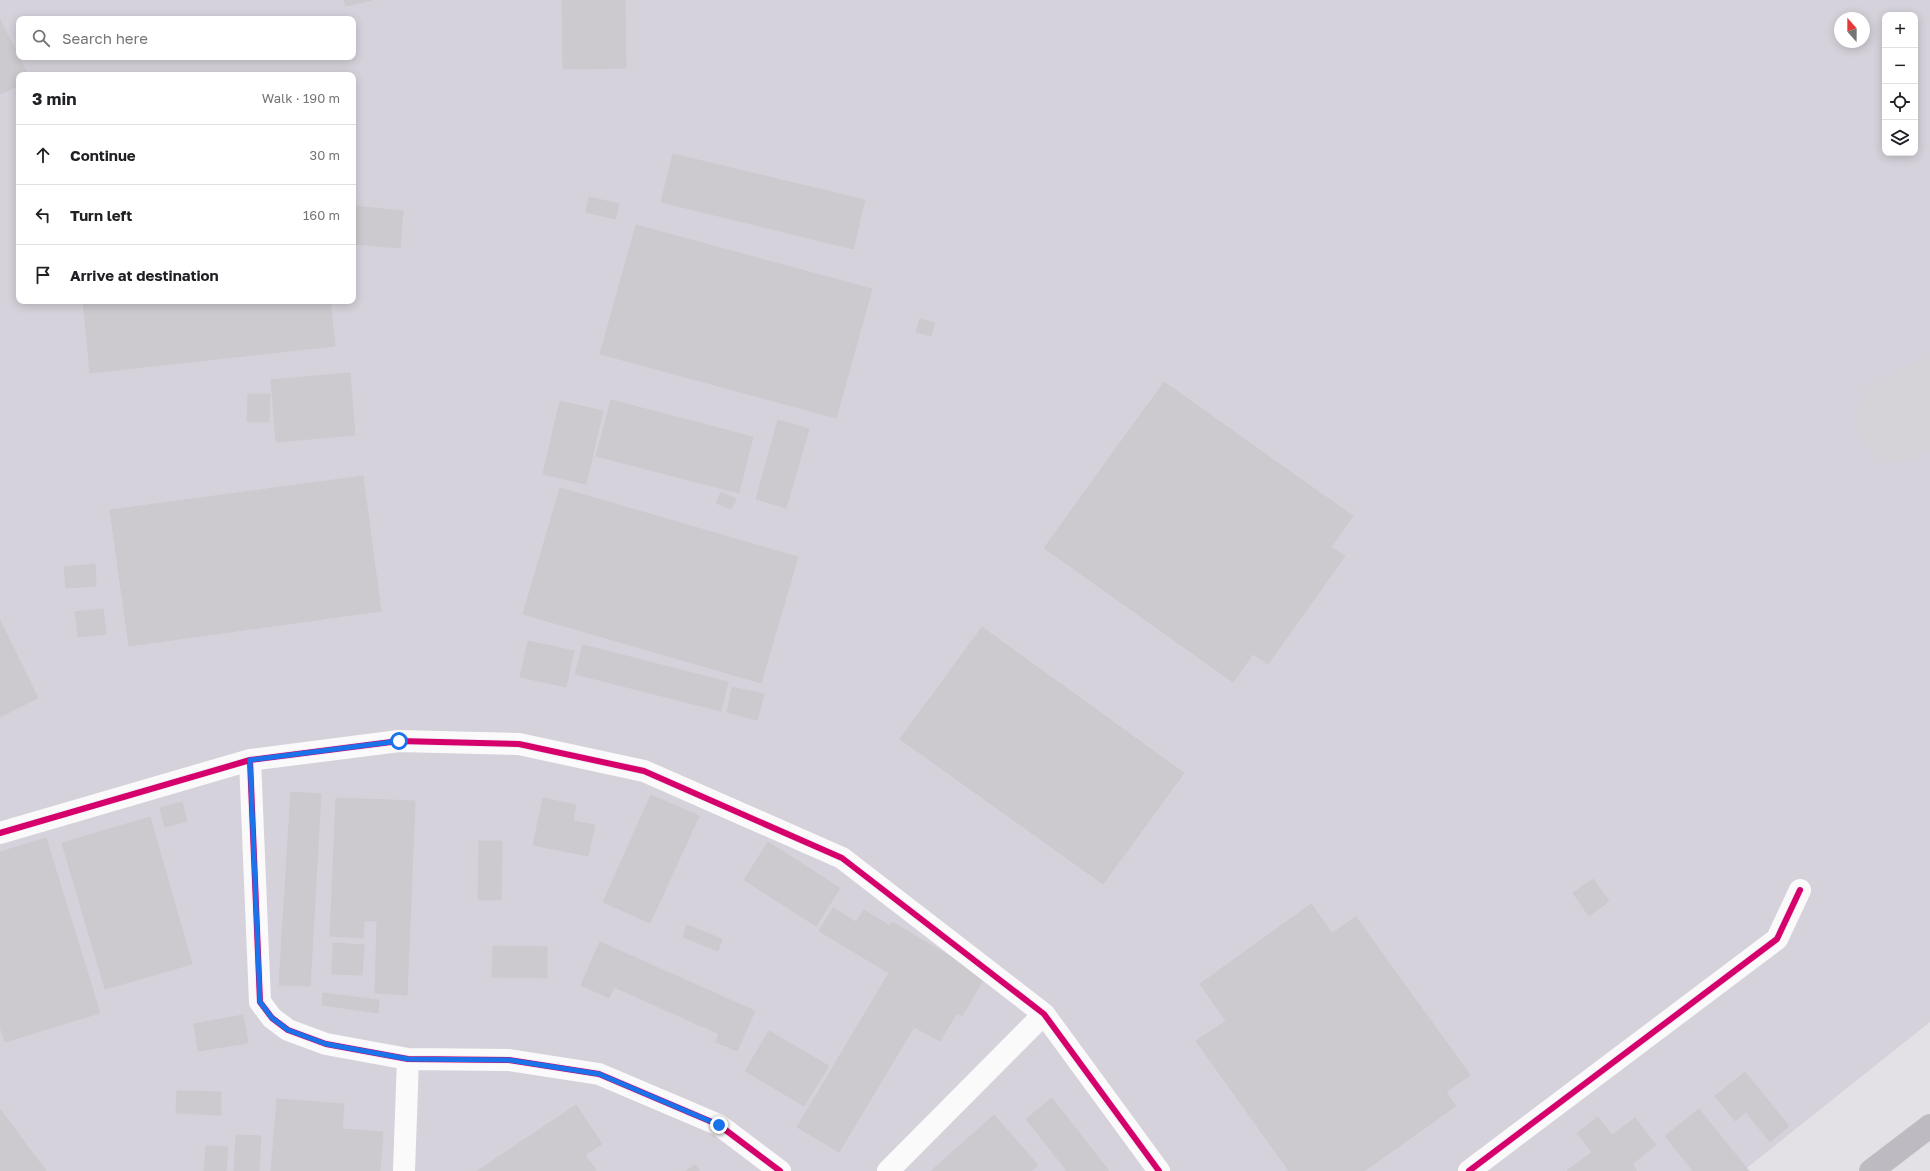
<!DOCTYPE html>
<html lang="en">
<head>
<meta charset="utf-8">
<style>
  :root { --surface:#fff; --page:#f2f2f2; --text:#202124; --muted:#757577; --line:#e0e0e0 }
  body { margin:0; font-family:"Golos Text",sans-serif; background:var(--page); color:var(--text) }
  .controls { position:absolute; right:12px; top:12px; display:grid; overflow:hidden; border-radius:8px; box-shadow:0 2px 10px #0003 }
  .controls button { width:36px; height:36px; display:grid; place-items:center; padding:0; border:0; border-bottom:1px solid var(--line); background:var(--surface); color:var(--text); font:20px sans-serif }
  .compass { position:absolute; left:1834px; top:12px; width:36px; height:36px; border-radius:50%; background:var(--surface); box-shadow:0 2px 10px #0003; rotate:339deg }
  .stop { position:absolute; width:12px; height:12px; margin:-9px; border:3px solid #1a73e8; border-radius:50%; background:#fff }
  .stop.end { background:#1a73e8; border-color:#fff; box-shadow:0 1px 4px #0008 }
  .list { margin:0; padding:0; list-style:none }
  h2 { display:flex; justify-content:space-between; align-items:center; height:52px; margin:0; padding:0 16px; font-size:17px }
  h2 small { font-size:13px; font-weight:400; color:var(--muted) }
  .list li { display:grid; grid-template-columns:26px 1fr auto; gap:12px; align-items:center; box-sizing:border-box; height:60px; padding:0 16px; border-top:1px solid var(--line) }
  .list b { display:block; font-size:15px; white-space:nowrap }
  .list em { font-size:13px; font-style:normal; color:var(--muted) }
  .icon { flex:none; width:22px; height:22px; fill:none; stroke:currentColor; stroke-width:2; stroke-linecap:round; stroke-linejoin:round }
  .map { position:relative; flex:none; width:1930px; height:1171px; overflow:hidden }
  .search { position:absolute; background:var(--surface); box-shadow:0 2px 10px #0003; left:16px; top:16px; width:340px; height:44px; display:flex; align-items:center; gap:10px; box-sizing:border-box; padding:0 14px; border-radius:8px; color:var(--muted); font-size:15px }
  .panel { position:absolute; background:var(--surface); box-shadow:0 2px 10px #0003; left:16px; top:72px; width:340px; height:232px; border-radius:8px }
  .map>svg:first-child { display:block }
  .built { fill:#d6d2db; fill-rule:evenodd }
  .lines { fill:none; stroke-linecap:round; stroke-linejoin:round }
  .taxiway { stroke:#d5d3d8; stroke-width:83 }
  .building { fill:#cccacf; stroke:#cccacf }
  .highway-casing { stroke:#bfbcc3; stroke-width:24 }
  .minor { stroke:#fbfafb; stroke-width:22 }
  .highway { stroke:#bdbac1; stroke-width:22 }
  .cycleway-casing { stroke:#f0eef6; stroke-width:8 }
  .cycleway { stroke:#d6006c; stroke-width:6 }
  .route { stroke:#1a73e8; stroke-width:5 }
</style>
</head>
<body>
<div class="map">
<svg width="1930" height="1171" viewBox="0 0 1930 1171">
  <rect width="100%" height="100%" fill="#e3e1e6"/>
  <path class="built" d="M0,0H1930V1022L1743,1171H0ZM1885,15H1915V153H1885ZM1840,18H1864V42H1840ZM19,19H353V57H19ZM19,75H353V301H19Z"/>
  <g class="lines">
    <path class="taxiway" d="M1899,420L1930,401"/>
  </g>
  <path class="building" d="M344,0H372L346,6Z
    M562,0H625L626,68L563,69Z
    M0,20L28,75H19V85L0,94Z
    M673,154L865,200L853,249L661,202Z
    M589,197L619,204L615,219L586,212Z
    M353,206L403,211L400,248L353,244Z
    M636,225L872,289L836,418L600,354Z
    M83,301H330L335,346L90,373Z
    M920,319L935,323L931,336L916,332Z
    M350,373L355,435L276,442L271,380Z
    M1164,382L1353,516L1331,547L1345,556L1268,664L1253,654L1233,682L1044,548Z
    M248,394H270L269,422H247Z
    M611,400L753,437L739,493L596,456Z
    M560,401L603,411L586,484L543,474Z
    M778,420L809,429L786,508L756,499Z
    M363,476L381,611L129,646L110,510Z
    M560,488L798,557L761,683L523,614Z
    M721,492L736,499L731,509L716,503Z
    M95,564L96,586L66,588L64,567Z
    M103,609L106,634L78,637L75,612Z
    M0,620L38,698L0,717Z
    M982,627L1184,773L1103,884L900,739Z
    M528,641L574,651L566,687L520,677Z
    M583,645L728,682L721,711L575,674Z
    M732,687L764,694L757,720L727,712Z
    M291,792L321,794L310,986L279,985Z
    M651,795L699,816L650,923L603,902Z
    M336,798L415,801L407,995L375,993L377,921H364L363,938L330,936Z
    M543,798L576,805L573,821L595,825L588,856L533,845Z
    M182,802L187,821L165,827L160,808Z
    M150,817L192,964L105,989L62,843Z
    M46,838L100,1013L5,1042L0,1027V852Z
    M479,841H502L501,900H478Z
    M768,842L840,888L816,926L744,880Z
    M1593,879L1609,901L1589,916L1573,893Z
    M1311,904L1332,933L1356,917L1470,1075L1446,1092L1456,1106L1364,1171H1289L1196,1041L1226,1021L1200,984Z
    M833,908L856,922L864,910L890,926L892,922L985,977L962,1016L957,1013L940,1041L914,1027L839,1152L797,1127L889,973L819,931Z
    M687,925L722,939L718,951L683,937Z
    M600,942L755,1011L737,1051L716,1042L719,1034L614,987L609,998L581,985Z
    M333,943L364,945L362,975L332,974Z
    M493,946L547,947V978L492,977Z
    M323,993L379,1000L378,1013L322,1005Z
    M243,1015L248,1043L198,1051L194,1024Z
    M769,1031L829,1066L804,1106L745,1071Z
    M1745,1072L1789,1126L1770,1142L1746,1112L1735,1121L1715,1096Z
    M177,1091L221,1092V1115L176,1113Z
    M1052,1098L1109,1171H1067L1026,1119Z
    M277,1099L344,1104L342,1129L383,1132L380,1171H271Z
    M576,1105L602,1144L585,1155L596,1170L595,1171H477Z
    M0,1109L46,1171H0Z
    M1699,1109L1749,1171H1693L1665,1136Z
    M994,1115L1038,1165L1031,1171H931Z
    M1598,1117L1612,1135L1635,1118L1656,1145L1632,1164L1637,1171H1567L1592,1152L1577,1133Z
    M236,1135L261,1136L259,1171H234Z
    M206,1146L228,1147L226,1171H204Z
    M695,1165L700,1171H686Z"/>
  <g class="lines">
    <g class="highway-casing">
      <path id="highway" d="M1871,1171L1930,1126"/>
    </g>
    <path class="minor" d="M250,760L260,1002L272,1018L288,1030L326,1044L408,1059L509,1060L599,1074L719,1125L780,1171
      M0,833L250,760L399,741L519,744L644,771L842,858L1044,1014L1159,1171
      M404,1171L408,1059
      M888,1171L1044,1014
      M1469,1171L1777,939L1800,890"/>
    <use href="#highway" class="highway"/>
    <g class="cycleway-casing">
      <path id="cycleway" d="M250,760L260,1002L272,1018L288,1030L326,1044L408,1059L509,1060L599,1074L719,1125L780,1171
        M0,833L250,760L399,741L519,744L644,771L842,858L1044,1014L1159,1171
        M1469,1171L1777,939L1800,890"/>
    </g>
    <use href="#cycleway" class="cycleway"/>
  </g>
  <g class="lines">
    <path class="route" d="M399,741L250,760L260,1002L272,1018L288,1030L326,1044L408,1059L509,1060L599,1074L719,1125"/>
  </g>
</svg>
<div class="controls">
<button>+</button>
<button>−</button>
<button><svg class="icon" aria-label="locate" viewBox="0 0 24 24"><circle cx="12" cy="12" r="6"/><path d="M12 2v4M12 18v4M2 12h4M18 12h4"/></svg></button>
<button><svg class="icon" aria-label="layers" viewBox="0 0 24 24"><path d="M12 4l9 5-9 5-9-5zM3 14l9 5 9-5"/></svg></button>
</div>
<svg class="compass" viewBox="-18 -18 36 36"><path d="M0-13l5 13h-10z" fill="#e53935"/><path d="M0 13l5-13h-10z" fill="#757577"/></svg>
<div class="stop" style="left:399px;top:741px"></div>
<div class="stop end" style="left:719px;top:1125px"></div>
<div class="search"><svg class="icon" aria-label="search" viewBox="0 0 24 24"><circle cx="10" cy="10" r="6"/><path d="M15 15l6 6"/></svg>Search here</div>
<section class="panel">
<h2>3 min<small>Walk · 190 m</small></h2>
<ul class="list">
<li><svg class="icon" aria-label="ahead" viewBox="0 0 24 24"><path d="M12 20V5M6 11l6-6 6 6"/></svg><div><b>Continue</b></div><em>30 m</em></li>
<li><svg class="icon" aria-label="left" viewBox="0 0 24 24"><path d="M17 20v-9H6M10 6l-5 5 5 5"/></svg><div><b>Turn left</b></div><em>160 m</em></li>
<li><svg class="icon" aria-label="arrive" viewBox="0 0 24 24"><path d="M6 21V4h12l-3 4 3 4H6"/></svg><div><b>Arrive at destination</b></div></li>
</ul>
</section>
</div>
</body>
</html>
